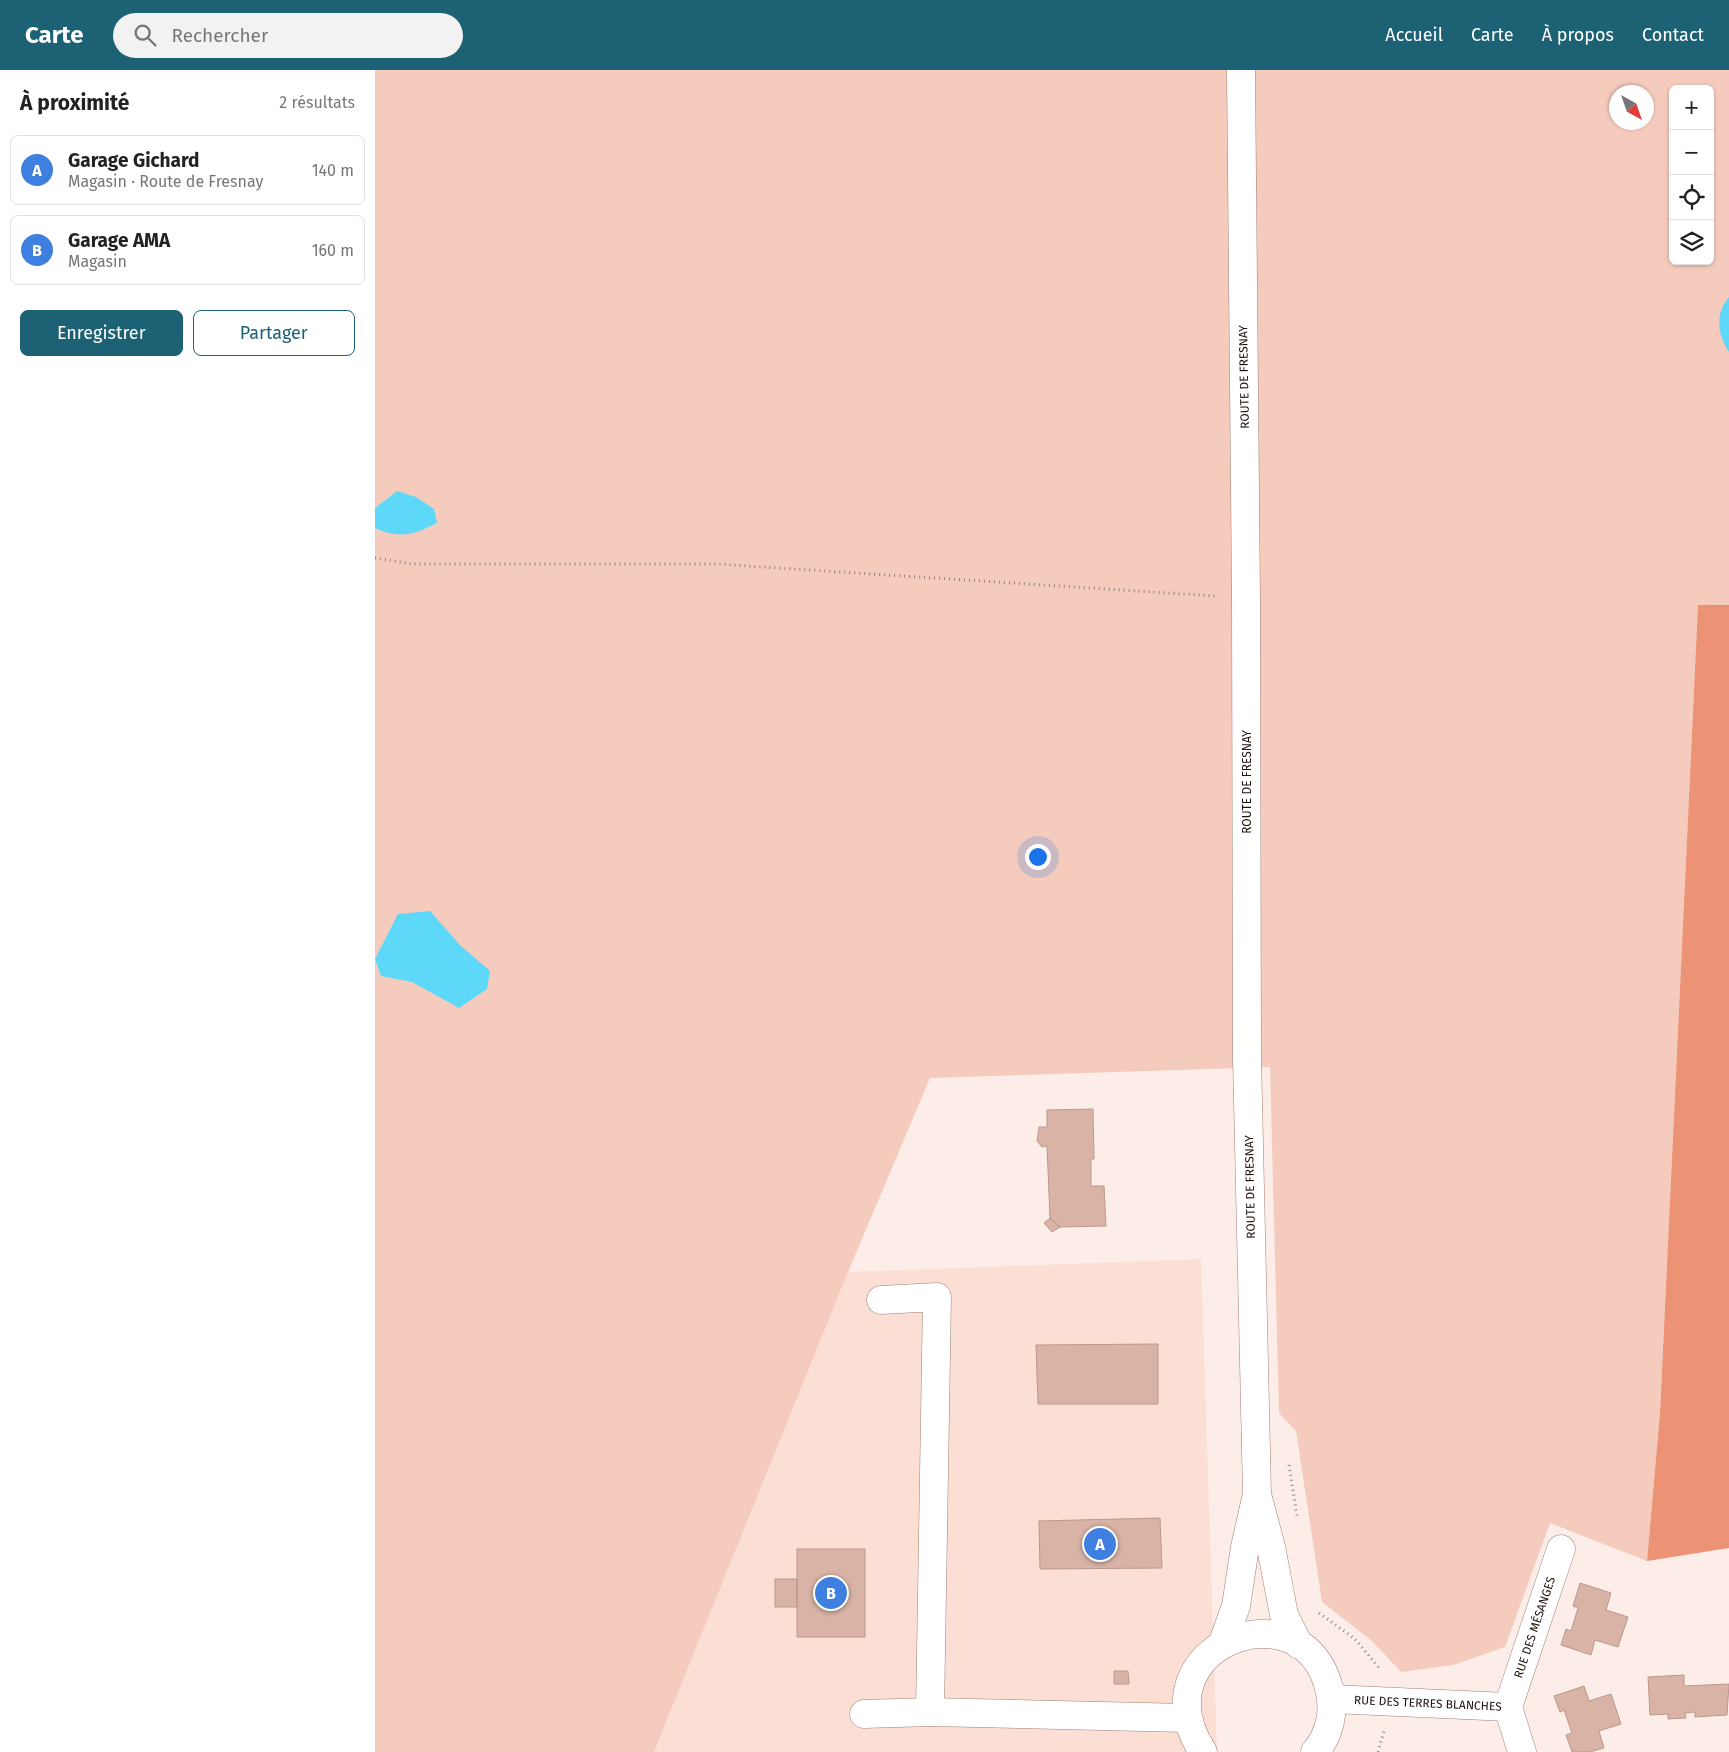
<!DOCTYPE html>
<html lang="fr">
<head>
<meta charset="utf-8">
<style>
  :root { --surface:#fff; --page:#f2f2f2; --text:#222; --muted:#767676; --line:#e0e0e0; --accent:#1d6274 }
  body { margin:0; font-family:"Fira Sans",sans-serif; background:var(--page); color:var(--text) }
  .controls { position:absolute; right:15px; top:15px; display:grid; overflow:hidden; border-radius:8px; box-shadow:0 1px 4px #0004 }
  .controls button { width:45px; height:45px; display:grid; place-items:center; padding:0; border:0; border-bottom:1px solid var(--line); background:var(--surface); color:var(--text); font:25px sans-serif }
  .compass { position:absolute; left:1234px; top:15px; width:45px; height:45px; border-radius:50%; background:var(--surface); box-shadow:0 1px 4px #0004; rotate:140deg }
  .you { position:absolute; left:662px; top:786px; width:18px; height:18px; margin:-12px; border:4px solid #fff; border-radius:50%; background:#1a73e8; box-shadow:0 0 0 8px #1a73e833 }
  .badge { display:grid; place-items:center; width:32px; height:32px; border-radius:50%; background:var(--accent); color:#fff; font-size:16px; font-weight:700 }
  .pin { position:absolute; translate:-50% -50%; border:2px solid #fff; box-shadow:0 1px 5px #0006 }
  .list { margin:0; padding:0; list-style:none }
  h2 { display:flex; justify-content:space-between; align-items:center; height:65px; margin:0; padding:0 20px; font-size:21px }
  h2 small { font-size:16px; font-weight:400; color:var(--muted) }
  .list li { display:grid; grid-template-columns:32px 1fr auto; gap:15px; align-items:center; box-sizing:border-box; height:70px; margin:0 10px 10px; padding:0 10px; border:1px solid var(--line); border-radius:8px }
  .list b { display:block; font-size:19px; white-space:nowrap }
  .list p { margin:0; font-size:16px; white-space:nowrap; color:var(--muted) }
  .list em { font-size:16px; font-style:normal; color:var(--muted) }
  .actions { display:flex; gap:10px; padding:15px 20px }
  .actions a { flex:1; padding:11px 0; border:1px solid var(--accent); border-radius:8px; text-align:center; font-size:18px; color:var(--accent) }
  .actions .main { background:var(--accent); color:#fff }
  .icon { flex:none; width:28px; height:28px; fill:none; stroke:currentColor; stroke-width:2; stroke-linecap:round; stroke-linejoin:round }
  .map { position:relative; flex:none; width:1354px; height:1682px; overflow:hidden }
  header { display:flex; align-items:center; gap:30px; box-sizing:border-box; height:70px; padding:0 25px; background:var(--accent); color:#fff }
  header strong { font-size:24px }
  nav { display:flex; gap:28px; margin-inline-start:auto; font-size:18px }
  .search { width:350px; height:45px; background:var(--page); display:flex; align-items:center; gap:12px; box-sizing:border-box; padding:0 18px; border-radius:28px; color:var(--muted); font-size:19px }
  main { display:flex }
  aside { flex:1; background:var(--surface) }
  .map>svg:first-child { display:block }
  .built { fill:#fbdfd5 }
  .green { fill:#f5cbbd; fill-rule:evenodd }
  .forest { fill:#ec9275 }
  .water { fill:#5ed8f9 }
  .building { fill:#d8b3a6; stroke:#bc988c }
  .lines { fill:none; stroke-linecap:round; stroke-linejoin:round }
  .street-casing { stroke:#a27f73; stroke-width:29 }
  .secondary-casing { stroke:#a27f73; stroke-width:29 }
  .path { stroke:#92847f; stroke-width:3; stroke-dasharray:1 4; stroke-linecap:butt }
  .street { stroke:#fff; stroke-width:28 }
  .secondary { stroke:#fff; stroke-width:28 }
  .labels { text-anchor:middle; stroke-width:4; stroke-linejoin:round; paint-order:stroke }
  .street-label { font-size:12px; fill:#1f120e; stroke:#fefefe }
</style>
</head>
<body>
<header>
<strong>Carte</strong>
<div class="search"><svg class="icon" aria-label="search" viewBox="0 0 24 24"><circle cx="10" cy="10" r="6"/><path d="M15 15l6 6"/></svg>Rechercher</div>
<nav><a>Accueil</a><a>Carte</a><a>À propos</a><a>Contact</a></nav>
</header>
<main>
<aside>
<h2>À proximité<small>2 résultats</small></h2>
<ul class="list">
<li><span class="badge" style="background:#3f7fe0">A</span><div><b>Garage Gichard</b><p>Magasin · Route de Fresnay</p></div><em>140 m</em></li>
<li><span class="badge" style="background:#3f7fe0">B</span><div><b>Garage AMA</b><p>Magasin</p></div><em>160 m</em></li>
</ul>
<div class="actions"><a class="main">Enregistrer</a><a>Partager</a></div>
</aside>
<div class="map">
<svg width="1354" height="1682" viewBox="0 0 1354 1682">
  <rect width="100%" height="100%" fill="#fdede8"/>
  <path class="built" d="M826,1189L842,1682H279L473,1202Z"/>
  <path class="green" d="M0,0H1354V535H1323L1285,1343L1272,1491L1175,1453L1130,1577L1078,1595L1026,1602L997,1571L947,1532L921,1361L904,1343L895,997L555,1008L473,1202L279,1682H0ZM1298,19H1335V191H1298ZM1242,22H1272V52H1242Z"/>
  <path class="forest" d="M1323,535H1354V1478L1272,1491L1285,1343Z"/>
  <path class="water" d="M1354,227V282C1342,264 1340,243 1354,227Z
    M22,421L41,427L59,439L62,453C39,465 24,469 0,458V438Z
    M55,841L86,876L115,901L112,919L84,938L37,912L6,906L0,889L23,844Z"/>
  <path class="building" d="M718,1039L719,1089H716V1116H729L731,1156L685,1157L675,1148L672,1076L667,1077L662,1071L664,1057H672V1040Z
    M675,1148L685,1157L677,1162L669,1153Z
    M783,1274V1334H663L661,1275Z
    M785,1448L787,1498L665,1499L664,1451Z
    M422,1479H490V1567H422Z
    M400,1509H422V1537H400Z
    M1205,1513L1236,1523L1231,1540L1253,1547L1243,1577L1220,1570L1216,1585L1186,1575L1191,1559L1196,1561L1203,1538L1198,1536Z
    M739,1601H753L754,1614H739Z
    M1309,1605V1616L1354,1614L1352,1645L1320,1647V1642L1310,1643L1311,1648L1293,1649V1644L1275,1645L1273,1607Z
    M1209,1616L1214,1631L1236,1624L1246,1654L1224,1661L1229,1678L1215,1682H1197L1191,1665L1197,1663L1189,1640L1185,1642L1179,1626Z"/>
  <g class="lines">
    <g class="street-casing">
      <g id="street">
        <path d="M506,1230L562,1227L555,1642"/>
        <path id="s1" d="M957,1629L1133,1637L1147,1682"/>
        <path id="s2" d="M1133,1637L1186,1479"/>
        <path d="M489,1644L555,1642L812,1648"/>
      </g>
    </g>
    <g class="secondary-casing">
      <path id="secondary" d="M883,1428L896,1477L909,1545L924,1575
        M847,1575L861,1536L870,1477L882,1424L872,987L871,528L866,0
        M828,1682C760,1577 927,1512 954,1618C960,1640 955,1665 940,1682"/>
    </g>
    <path class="path" d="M0,488L37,494H341L840,526
      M914,1395L922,1446
      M944,1543L980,1569L1005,1599
      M1003,1682L1009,1661"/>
    <use href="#street" class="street"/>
    <use href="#secondary" class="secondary"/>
  </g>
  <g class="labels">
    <g class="street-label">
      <text transform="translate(869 307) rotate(-91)" y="4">ROUTE DE FRESNAY</text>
      <text transform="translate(872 712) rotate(-90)" y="4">ROUTE DE FRESNAY</text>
      <text transform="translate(875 1117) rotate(-91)" y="4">ROUTE DE FRESNAY</text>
      <text dy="4" stroke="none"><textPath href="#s2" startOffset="84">RUE DES MÉSANGES</textPath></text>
      <text dy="4" stroke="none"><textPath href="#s1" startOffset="96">RUE DES TERRES BLANCHES</textPath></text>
    </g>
  </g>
</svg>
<div class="controls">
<button>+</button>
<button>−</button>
<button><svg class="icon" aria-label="locate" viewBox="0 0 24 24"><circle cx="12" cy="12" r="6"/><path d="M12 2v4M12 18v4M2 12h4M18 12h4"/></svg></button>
<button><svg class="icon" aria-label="layers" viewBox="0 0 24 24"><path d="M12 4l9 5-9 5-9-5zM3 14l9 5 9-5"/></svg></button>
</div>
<svg class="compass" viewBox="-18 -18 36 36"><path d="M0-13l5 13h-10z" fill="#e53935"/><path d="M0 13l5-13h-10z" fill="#767676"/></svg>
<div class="you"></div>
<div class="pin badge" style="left:725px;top:1474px;background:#3f7fe0">A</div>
<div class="pin badge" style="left:456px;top:1523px;background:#3f7fe0">B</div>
</div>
</main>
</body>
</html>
